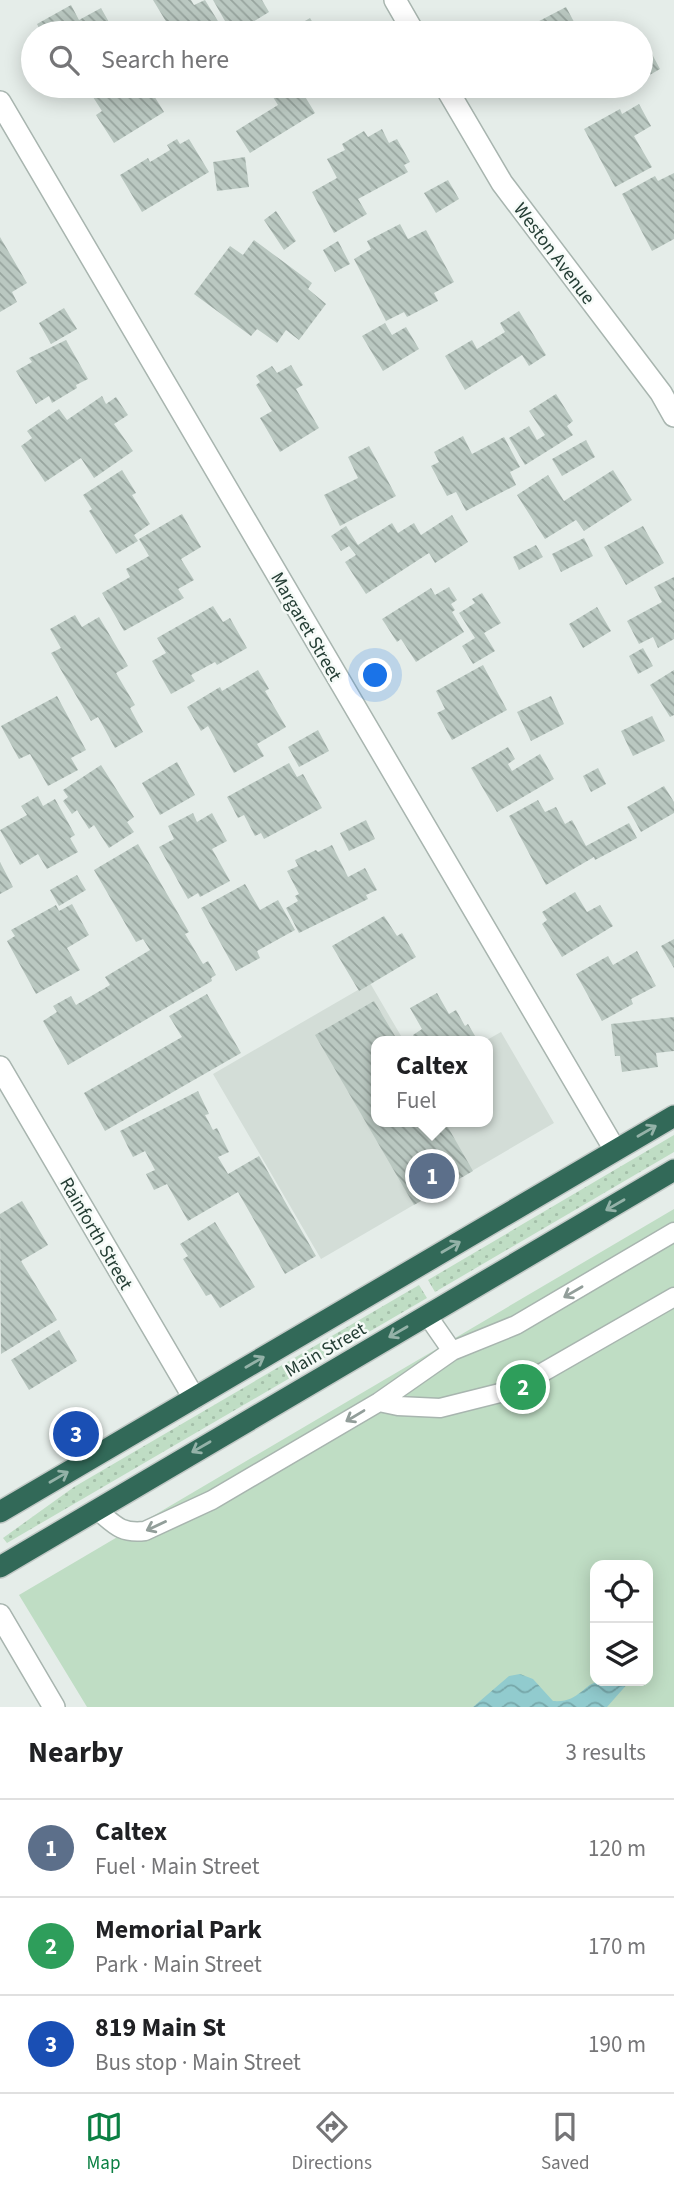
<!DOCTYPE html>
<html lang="en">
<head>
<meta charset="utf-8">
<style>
  :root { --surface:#fff; --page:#f6f6f6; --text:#202124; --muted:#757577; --line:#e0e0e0; --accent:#0b8043 }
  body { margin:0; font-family:"Source Sans 3",sans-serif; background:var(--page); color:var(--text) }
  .controls { position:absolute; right:21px; bottom:21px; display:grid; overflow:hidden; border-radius:14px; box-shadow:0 4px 18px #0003 }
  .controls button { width:63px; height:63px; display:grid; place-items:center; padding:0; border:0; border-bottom:2px solid var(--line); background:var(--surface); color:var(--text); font:35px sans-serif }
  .you { position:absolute; left:376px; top:676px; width:24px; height:24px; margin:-18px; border:5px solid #fff; border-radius:50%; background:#1a73e8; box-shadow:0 0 0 10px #1a73e833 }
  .badge { display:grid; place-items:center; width:46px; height:46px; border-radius:50%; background:var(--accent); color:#fff; font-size:23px; font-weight:700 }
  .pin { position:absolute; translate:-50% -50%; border:4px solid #fff; box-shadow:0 2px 7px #0006 }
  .popup { position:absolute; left:371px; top:1036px; width:122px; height:91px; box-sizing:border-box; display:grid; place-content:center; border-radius:14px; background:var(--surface); filter:drop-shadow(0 2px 5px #0005); font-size:23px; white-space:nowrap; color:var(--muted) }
  .popup b { font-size:26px; color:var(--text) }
  .popup::after { content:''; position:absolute; left:50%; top:100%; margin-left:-14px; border:14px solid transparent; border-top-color:var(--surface) }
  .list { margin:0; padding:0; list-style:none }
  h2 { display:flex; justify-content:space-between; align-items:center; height:91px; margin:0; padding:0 28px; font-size:30px }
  h2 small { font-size:23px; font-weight:400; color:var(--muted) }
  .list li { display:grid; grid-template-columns:46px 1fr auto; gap:21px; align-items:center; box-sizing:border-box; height:98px; padding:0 28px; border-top:2px solid var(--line) }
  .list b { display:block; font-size:26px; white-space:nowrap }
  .list p { margin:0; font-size:23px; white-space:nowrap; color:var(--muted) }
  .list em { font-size:23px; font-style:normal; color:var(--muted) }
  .icon { flex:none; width:38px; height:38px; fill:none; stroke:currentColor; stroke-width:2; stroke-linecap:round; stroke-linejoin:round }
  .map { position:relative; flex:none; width:674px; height:1707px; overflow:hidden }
  .search { position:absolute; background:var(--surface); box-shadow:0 4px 18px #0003; left:21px; right:21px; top:21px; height:77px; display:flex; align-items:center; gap:18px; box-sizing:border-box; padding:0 24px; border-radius:38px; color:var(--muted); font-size:26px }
  .sheet { height:385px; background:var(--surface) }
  nav { display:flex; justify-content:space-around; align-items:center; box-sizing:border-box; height:98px; border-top:2px solid var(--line); background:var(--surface); font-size:19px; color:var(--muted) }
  nav a { display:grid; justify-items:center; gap:4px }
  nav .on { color:var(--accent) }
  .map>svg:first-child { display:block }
  .built { fill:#d3ddd7 }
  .grass { fill:url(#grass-dots) }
  .park { fill:#bfddc4; fill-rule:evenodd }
  .water { fill:url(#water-waves) }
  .building { fill:url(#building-back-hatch) }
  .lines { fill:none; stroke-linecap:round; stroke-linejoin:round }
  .lane-casing { stroke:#a8b5af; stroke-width:21 }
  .street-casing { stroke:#a8b5af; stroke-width:24 }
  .highway-casing { stroke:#c2c9c6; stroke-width:24 }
  .lane { stroke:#fff; stroke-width:18 }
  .street { stroke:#fff; stroke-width:21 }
  .highway { stroke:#326958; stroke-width:21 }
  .oneway { stroke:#94b2a8 }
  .oneway2 { stroke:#929e9a }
  .labels { text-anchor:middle; stroke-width:5; stroke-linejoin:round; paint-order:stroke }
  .street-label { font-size:19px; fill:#253e35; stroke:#f5faf7 }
</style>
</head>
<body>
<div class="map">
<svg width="674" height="1707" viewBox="0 0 674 1707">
  <defs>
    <pattern id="grass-dots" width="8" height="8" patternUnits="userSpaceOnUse" patternTransform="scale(1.75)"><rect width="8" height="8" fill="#bfddc4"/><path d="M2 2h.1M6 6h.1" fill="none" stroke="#a4bfa9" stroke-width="1.8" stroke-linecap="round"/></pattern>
    <pattern id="water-waves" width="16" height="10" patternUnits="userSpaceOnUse" patternTransform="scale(1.75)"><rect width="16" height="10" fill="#91cbce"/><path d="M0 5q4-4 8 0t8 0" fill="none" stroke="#76a6a8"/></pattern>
    <pattern id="building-back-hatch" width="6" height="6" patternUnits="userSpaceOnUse" patternTransform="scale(1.75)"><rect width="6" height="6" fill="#bac8c1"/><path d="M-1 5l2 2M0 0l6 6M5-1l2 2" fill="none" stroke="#97a49e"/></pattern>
  </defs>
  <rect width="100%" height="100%" fill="#e5ede9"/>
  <path class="built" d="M370,983L404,1041H376V1122H488V1041H485L501,1032L554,1123L321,1259L213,1074Z"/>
  <path class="grass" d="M674,1135V1152L435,1292L428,1280Z
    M419,1285L427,1298L7,1543L3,1538L74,1487Z"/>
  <path class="park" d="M674,1209V1707H87L19,1595ZM595,1565H648V1681H595Z"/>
  <path class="water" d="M520,1674L533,1679L553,1701C580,1703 582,1684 600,1681C609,1679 620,1681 630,1681L607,1707H473L509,1676Z"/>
  <path class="building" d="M153,0H191L194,5L205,0L224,31L220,33H173Z
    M213,0H262L269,12L243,28L239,22L229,28Z
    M71,5L79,20L101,8L115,33H42L37,24Z
    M566,7L580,33H522L520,31Z
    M310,18L319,33H285Z
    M646,43L660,69L641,80V46Z
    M111,86H148L164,112L114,143L96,115L102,111L93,97Z
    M266,86H309L301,90L315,113L250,153L236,131L278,105Z
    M535,86H561L541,97Z
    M602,86H631L609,98Z
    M639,104L651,126L634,136L652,167L615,187L584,129L620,109L622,114Z
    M382,129L389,143L397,139L410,162L404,165L408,172L358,199L367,214L334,233L312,192L337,178L327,159L345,150L342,144L364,131L368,137Z
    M177,139L180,144L189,139L209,172L142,212L120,175L148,158L150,162L170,150L167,145Z
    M245,157L249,187L217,191L213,162Z
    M674,173V239L652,251L622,194L655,176L658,181Z
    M448,180L459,199L436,213L424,193Z
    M276,211L296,241L284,250L264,220Z
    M400,224L408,239L426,230L454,282L434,293L438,301L407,317L404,312L386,321L354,259L371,249L367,241Z
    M0,237L27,283L12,292L17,302L0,312Z
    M254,240L312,283L308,289L326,304L299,340L286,330L277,343L257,329L251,336L194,294L230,246L243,255Z
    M338,241L350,264L335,272L323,250Z
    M64,308L77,329L51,344L39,323Z
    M519,311L546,355L529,366L522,355L465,390L445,356L472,340L477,349L505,332L500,323Z
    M385,323L392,335L406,327L419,349L383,371L362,336Z
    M66,340L88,379L76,385L77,388L52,403L49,396L36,404L16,371L32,362L29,358Z
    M291,365L303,385L296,389L319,428L280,452L260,418L272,411L256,385L260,382L256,376L272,366L277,373Z
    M556,394L573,421L567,426L573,435L525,465L509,438L529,426L537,440L545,435L529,411Z
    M102,396L106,404L116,397L128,415L114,424L133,451L94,478L81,458L45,482L21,446L32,438L27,431L59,409L67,420Z
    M463,436L472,454L504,437L520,467L510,472L516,485L466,511L456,492L447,496L431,466L439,462L434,452Z
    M586,440L595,457L562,476L552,459Z
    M369,446L396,496L340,526L324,495L358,478L348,457Z
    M122,470L136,493L132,495L150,524L134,535L138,541L116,554L89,511L92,509L83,495Z
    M613,470L632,500L584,531L576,520L545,539L517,495L548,475L564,501Z
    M182,514L201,547L181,559L194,580L178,589L184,598L124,631L102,593L130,577L126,569L149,556L139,539Z
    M452,515L468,542L435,563L429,553L366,594L345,562L356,555L349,546L341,551L331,536L346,526L358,545L392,523L398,533L414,523L421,535Z
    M643,526L664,563L626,585L604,547Z
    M584,538L593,556L561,572L552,554Z
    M536,545L543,557L519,570L513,557Z
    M674,577V639L658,648L653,637L639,644L627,621L662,602L654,587Z
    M449,587L457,600L451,604L455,610L452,612L464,632L416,662L401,639L397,642L382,619L431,588L435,595Z
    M482,593L501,623L484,633L495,651L473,664L462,646L475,638L459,613L475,603L472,599Z
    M213,606L223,622L230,618L247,648L217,665L215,662L191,675L195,681L171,694L152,661L166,653L157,638Z
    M597,607L611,631L583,648L569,624Z
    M75,615L82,627L99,617L128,666L116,673L135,705L130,708L143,732L115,748L98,717L91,721L51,653L61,648L50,629Z
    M643,648L653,666L638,674L629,656Z
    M483,665L507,710L452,740L437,713L445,709L436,691Z
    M258,670L269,689L265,691L286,727L257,744L264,756L234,773L208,726L201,731L187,707L220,687L222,691Z
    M674,670V715L670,717L650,685Z
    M57,696L86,750L71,758L78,770L48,786L30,754L19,759L1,726Z
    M551,696L564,724L531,741L517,712Z
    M652,716L665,741L633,756L621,731Z
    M318,730L329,751L299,767L288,747Z
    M508,747L515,759L508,764L512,771L540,754L554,779L497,812L471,768Z
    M177,762L195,795L160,815L142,783Z
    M289,763L297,777L303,774L322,808L264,839L261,833L255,836L244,815L238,818L227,797Z
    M101,765L134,817L127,822L134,832L109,848L94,825L89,829L77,810L72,814L63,801L68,797L63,790Z
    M598,768L606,784L591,792L583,776Z
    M664,786L674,802V813L641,832L627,807Z
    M38,796L43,806L55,799L75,835L70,838L78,852L47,869L38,854L20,865L0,830L27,815L21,806Z
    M538,800L545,812L556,807L565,824L572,820L586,846L629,823L637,838L595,860L594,857L546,885L509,816Z
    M193,813L197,822L212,813L227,841L212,849L230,881L200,897L198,893L188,899L159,847L174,839L168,826Z
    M366,820L375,839L349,851L340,833Z
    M138,844L189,932L185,934L203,964L208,961L216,975L211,978L212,981L68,1065L43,1021L57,1012L53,1006L71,996L76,1005L110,985L105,977L150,950L143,939L136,942L94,870Z
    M332,845L348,877L365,868L377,890L366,895L368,899L299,933L286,908L298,901L295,896L299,894L287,871L298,866L295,860L316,850L318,852Z
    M0,862L13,887L0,894Z
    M77,875L86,890L59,906L50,890Z
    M245,884L260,910L278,900L295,930L257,951L260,958L236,971L201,908Z
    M575,892L587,912L600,905L613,926L562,957L542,924L547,920L542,912Z
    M72,904L89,935L67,948L80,970L36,994L7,941L15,936L11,930L56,905L59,911Z
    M384,916L397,936L402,933L416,957L359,991L332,946Z
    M674,939V968L661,946Z
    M637,951L656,986L631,999L633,1004L602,1021L576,974L608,956L613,965Z
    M437,993L449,1014L456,1010L465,1026L468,1024L478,1041H416L413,1035L422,1029L410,1008Z
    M207,994L241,1053L105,1131L84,1093L182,1037L169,1016Z
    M374,1001L398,1041H376V1122H445L473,1171L414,1205L315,1035Z
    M674,1017V1051L656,1053L658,1067L622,1072L620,1056H615L611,1024Z
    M198,1091L209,1114L205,1115L213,1130L217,1128L229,1152L218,1157L228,1174L259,1156L316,1256L285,1274L238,1192L188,1221L167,1184L154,1190L146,1174L155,1170L145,1151L133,1157L120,1131Z
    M22,1201L48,1245L21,1261L57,1320L1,1354L0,1214Z
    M215,1222L255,1287L220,1308L211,1294L206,1296L183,1259L188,1256L180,1244Z
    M59,1330L77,1361L29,1390L11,1360Z"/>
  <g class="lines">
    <g class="lane-casing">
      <path id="lane" d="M427,1315L452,1351
        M379,1402L398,1406L440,1408L512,1390L674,1297
        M96,1509C114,1524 120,1534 145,1531L212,1500L379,1402L452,1351L516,1325L674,1232"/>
    </g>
    <g class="street-casing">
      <path id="street" d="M395,0L414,33
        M445,86L502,183L661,393L674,416
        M0,102L615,1150
        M0,1067L194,1398
        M0,1615L54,1707"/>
    </g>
    <g class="highway-casing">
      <path id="highway" d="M0,1512L674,1116
        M0,1567L674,1170"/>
    </g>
    <use href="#lane" class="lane"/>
    <use href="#street" class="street"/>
    <use href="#highway" class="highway"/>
  </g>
  <defs><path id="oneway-shaft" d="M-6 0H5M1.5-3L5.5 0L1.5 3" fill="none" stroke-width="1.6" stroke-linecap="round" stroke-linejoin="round" transform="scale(1.75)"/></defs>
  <g class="oneway">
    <use href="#oneway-shaft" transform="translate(647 1131) rotate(-30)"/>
    <use href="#oneway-shaft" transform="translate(615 1205) rotate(150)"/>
    <use href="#oneway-shaft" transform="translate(451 1247) rotate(-30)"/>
    <use href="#oneway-shaft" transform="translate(398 1332) rotate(150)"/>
    <use href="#oneway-shaft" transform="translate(255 1362) rotate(-30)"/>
    <use href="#oneway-shaft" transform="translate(201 1447) rotate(150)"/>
    <use href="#oneway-shaft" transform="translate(59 1477) rotate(-30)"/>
  </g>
  <g class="oneway2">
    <use href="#oneway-shaft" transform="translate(573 1292) rotate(150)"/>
    <use href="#oneway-shaft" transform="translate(355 1416) rotate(149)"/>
    <use href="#oneway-shaft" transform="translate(156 1526) rotate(155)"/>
  </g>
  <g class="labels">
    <g class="street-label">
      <text transform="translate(555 253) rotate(53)" y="7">Weston Avenue</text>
      <text transform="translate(307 626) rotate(60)" y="7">Margaret Street</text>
      <text transform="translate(97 1233) rotate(60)" y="7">Rainforth Street</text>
      <text transform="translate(325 1349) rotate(-30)" y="7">Main Street</text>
    </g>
  </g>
</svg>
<div class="controls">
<button><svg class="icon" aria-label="locate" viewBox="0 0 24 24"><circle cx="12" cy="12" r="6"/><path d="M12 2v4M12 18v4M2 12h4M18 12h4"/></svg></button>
<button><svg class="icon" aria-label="layers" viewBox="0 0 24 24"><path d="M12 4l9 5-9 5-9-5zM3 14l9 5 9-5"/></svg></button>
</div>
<div class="you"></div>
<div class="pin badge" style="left:432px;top:1176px;background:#5c6f8a">1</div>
<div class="popup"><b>Caltex</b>Fuel</div>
<div class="pin badge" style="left:523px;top:1387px;background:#2e9e5b">2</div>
<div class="pin badge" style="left:76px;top:1434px;background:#1a4fb4">3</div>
<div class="search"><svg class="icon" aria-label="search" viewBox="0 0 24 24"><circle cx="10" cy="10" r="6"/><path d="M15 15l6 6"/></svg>Search here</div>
</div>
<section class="sheet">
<h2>Nearby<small>3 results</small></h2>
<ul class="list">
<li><span class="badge" style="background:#5c6f8a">1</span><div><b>Caltex</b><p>Fuel · Main Street</p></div><em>120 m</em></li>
<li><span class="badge" style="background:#2e9e5b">2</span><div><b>Memorial Park</b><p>Park · Main Street</p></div><em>170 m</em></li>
<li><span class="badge" style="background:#1a4fb4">3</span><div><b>819 Main St</b><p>Bus stop · Main Street</p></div><em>190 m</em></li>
</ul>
</section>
<nav>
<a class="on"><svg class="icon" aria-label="map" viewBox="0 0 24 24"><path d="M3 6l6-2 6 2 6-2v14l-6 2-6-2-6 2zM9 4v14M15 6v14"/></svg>Map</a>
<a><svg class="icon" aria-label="directions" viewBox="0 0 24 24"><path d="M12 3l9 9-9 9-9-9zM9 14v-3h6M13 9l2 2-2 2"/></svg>Directions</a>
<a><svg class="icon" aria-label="saved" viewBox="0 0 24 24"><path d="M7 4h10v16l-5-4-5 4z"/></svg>Saved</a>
</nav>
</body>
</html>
